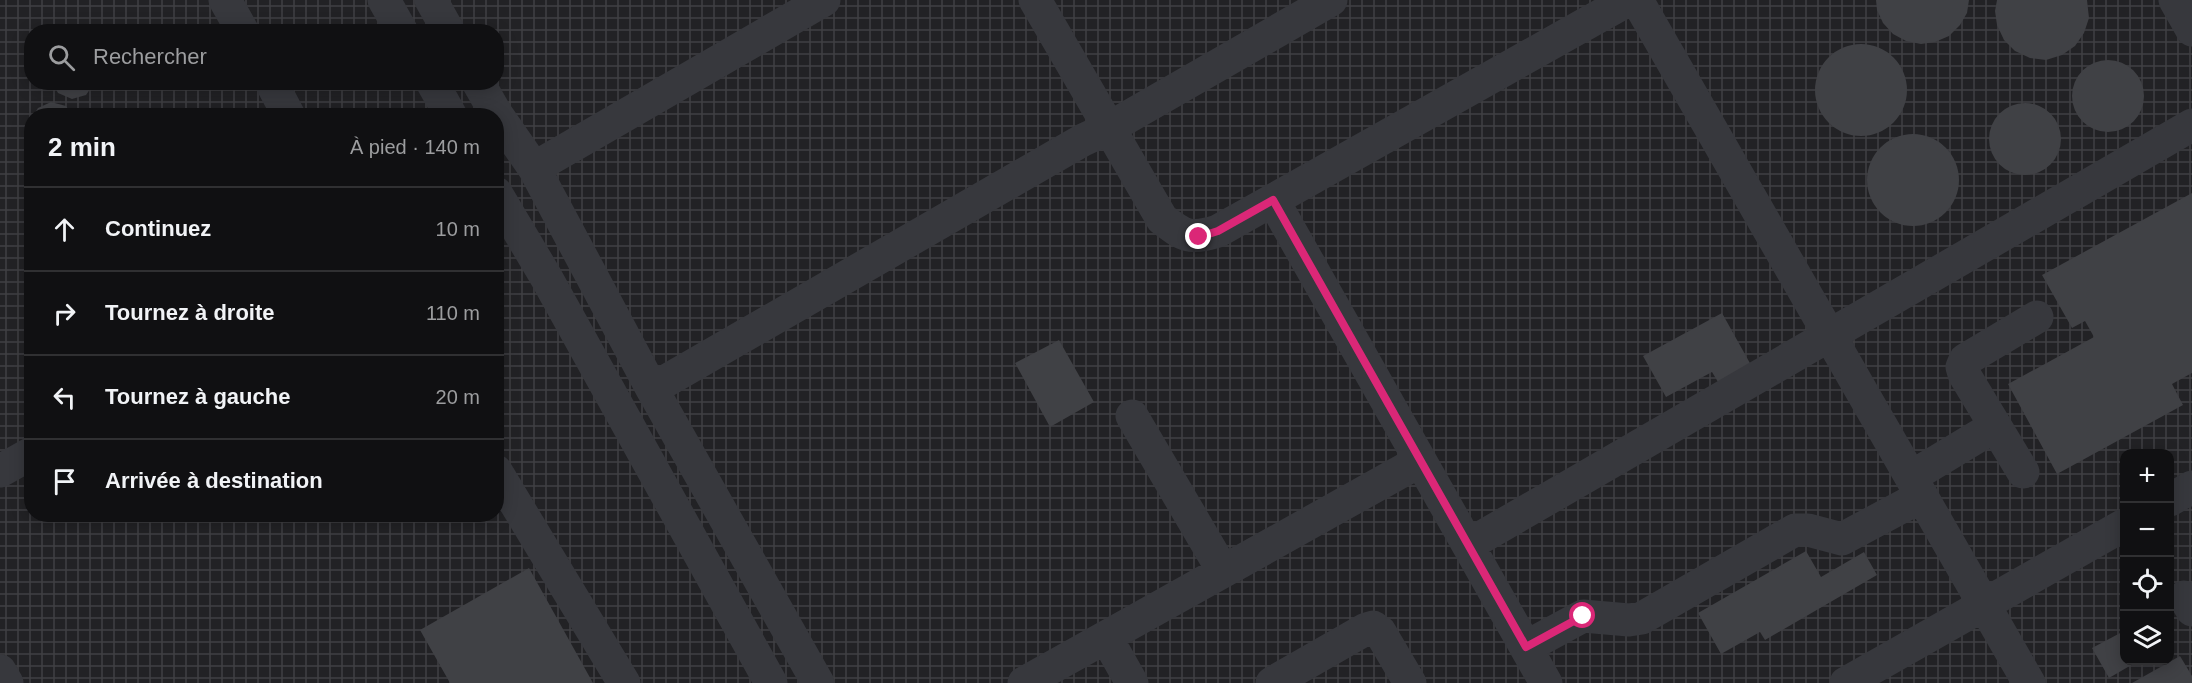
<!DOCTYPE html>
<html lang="fr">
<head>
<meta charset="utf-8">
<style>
  :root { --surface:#101012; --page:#1e1e20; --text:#f1f3f6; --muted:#9c9d9f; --line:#303032 }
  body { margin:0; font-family:Arial,sans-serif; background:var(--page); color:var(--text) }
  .controls { position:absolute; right:18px; bottom:18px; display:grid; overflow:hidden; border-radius:12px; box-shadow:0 3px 15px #0003 }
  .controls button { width:54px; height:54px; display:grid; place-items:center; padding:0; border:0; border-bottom:2px solid var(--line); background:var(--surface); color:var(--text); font:30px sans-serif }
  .stop { position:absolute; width:18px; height:18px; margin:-14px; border:4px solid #db2777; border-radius:50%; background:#fff }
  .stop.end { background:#db2777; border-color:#fff; box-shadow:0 2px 6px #0008 }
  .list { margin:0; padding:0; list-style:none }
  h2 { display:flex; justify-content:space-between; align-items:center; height:78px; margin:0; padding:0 24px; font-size:26px }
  h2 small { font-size:20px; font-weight:400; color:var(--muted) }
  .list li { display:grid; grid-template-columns:39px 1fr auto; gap:18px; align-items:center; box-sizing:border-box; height:84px; padding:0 24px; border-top:2px solid var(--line) }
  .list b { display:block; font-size:22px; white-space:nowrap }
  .list em { font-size:20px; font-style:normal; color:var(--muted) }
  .icon { flex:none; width:33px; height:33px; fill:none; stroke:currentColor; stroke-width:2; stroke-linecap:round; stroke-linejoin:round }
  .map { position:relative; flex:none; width:2192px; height:683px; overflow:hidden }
  .search { position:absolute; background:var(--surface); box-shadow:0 3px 15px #0003; left:24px; top:24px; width:480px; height:66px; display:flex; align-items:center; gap:15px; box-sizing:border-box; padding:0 21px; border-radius:24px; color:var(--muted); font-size:22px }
  .panel { position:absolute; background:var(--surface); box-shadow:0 3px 15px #0003; left:24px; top:108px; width:480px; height:414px; border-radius:24px }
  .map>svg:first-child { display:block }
  .industrial { fill:url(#industrial-grid); fill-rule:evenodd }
  .building { fill:#404145 }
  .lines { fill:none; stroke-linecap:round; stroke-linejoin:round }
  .minor { stroke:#37383d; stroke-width:33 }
  .route { stroke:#db2777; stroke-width:8 }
</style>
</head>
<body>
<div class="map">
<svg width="2192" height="683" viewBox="0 0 2192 683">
  <defs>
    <pattern id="industrial-grid" width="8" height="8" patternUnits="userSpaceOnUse" patternTransform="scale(1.5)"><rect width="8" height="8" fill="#222225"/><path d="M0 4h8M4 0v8" fill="none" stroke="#3f3f43"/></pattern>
  </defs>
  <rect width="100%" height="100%" fill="#161618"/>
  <path class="industrial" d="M0,0H2192V683H0ZM32,32H496V82H32ZM32,116H496V514H32ZM2124,454H2170V660H2124Z"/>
  <path class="building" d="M1876,0H1969L1967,13L1960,25L1949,36L1935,42L1921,44L1906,41L1893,34L1883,23L1877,10Z
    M1997,0H2087L2089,18L2084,33L2075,46L2062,55L2046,60L2030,58L2015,51L2004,40L1997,25L1995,11Z
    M1815 90a46 46 0 1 1 92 0a46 46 0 1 1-92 0Z
    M2072 96a36 36 0 1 1 72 0a36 36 0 1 1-72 0Z
    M52,82H95L86,95L72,99L58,93Z
    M51,102L66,106L73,116H33L38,108Z
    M1989 139a36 36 0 1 1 72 0a36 36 0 1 1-72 0Z
    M1867 180a46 46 0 1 1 92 0a46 46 0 1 1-92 0Z
    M2192,193V373L2172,384L2183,405L2057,474L2008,384L2094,337L2085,321L2072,328L2042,275Z
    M1722,313L1751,365L1718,382L1712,372L1666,397L1643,356Z
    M1059,340L1094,402L1050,427L1015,363Z
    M292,514H323L311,522L299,520Z
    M1806,551L1821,577L1864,552L1877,575L1765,640L1760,632L1721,654L1698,613Z
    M529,568L593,683H450L420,630Z
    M2124,631V660H2140L2109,678L2092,648Z
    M2180,656L2192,676V683H2132Z"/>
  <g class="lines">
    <path class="minor" d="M225,0L243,32
      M384,0L402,32
      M431,0L449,32
      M1035,0L1162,219C1184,236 1190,240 1218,231L1628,0
      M1637,0L2029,683
      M2175,0L2192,30
      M271,82L289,116
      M432,82L451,116
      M478,82L495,112L534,168L652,389L818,683
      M534,168L824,0
      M496,193L546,277L771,683
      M1273,200L1546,683
      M652,389L1083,140L1109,128L1331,0
      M1132,416L1223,571
      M0,471L32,453
      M496,471L624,683
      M2023,472L1964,374L1962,367L1965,360L2037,317
      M1911,477L1995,426
      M2170,500L2192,487
      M1468,545L2192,125
      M2184,597L2192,610
      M1106,637L1132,683
      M1526,647L1583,616L1629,620L1642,618L1795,530H1808L1842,539L1922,496
      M0,671L7,683
      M1024,683L1420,461
      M1272,683L1366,629L1373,627L1380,632L1410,683
      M1846,683L2124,525"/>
  </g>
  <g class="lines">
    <path class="route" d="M1199,237L1218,231L1273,200L1526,647L1583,616"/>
  </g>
</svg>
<div class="controls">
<button>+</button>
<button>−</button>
<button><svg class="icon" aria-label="locate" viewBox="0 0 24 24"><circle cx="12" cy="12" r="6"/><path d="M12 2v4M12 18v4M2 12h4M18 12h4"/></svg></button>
<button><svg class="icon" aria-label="layers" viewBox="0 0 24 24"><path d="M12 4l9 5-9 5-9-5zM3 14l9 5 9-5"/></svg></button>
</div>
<div class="stop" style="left:1583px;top:616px"></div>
<div class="stop end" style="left:1199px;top:237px"></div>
<div class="search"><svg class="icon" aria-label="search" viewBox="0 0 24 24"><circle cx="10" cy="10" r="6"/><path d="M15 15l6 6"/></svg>Rechercher</div>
<section class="panel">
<h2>2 min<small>À pied · 140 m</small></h2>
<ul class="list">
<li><svg class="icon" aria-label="ahead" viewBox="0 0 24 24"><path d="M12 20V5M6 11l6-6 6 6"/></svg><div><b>Continuez</b></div><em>10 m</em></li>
<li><svg class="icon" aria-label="right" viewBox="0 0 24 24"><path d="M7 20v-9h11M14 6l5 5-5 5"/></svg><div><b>Tournez à droite</b></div><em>110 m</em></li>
<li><svg class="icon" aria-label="left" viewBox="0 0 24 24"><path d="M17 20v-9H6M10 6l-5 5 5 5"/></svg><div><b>Tournez à gauche</b></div><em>20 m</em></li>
<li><svg class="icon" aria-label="arrive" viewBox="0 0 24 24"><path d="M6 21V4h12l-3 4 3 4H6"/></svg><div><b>Arrivée à destination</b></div></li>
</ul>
</section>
</div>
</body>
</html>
